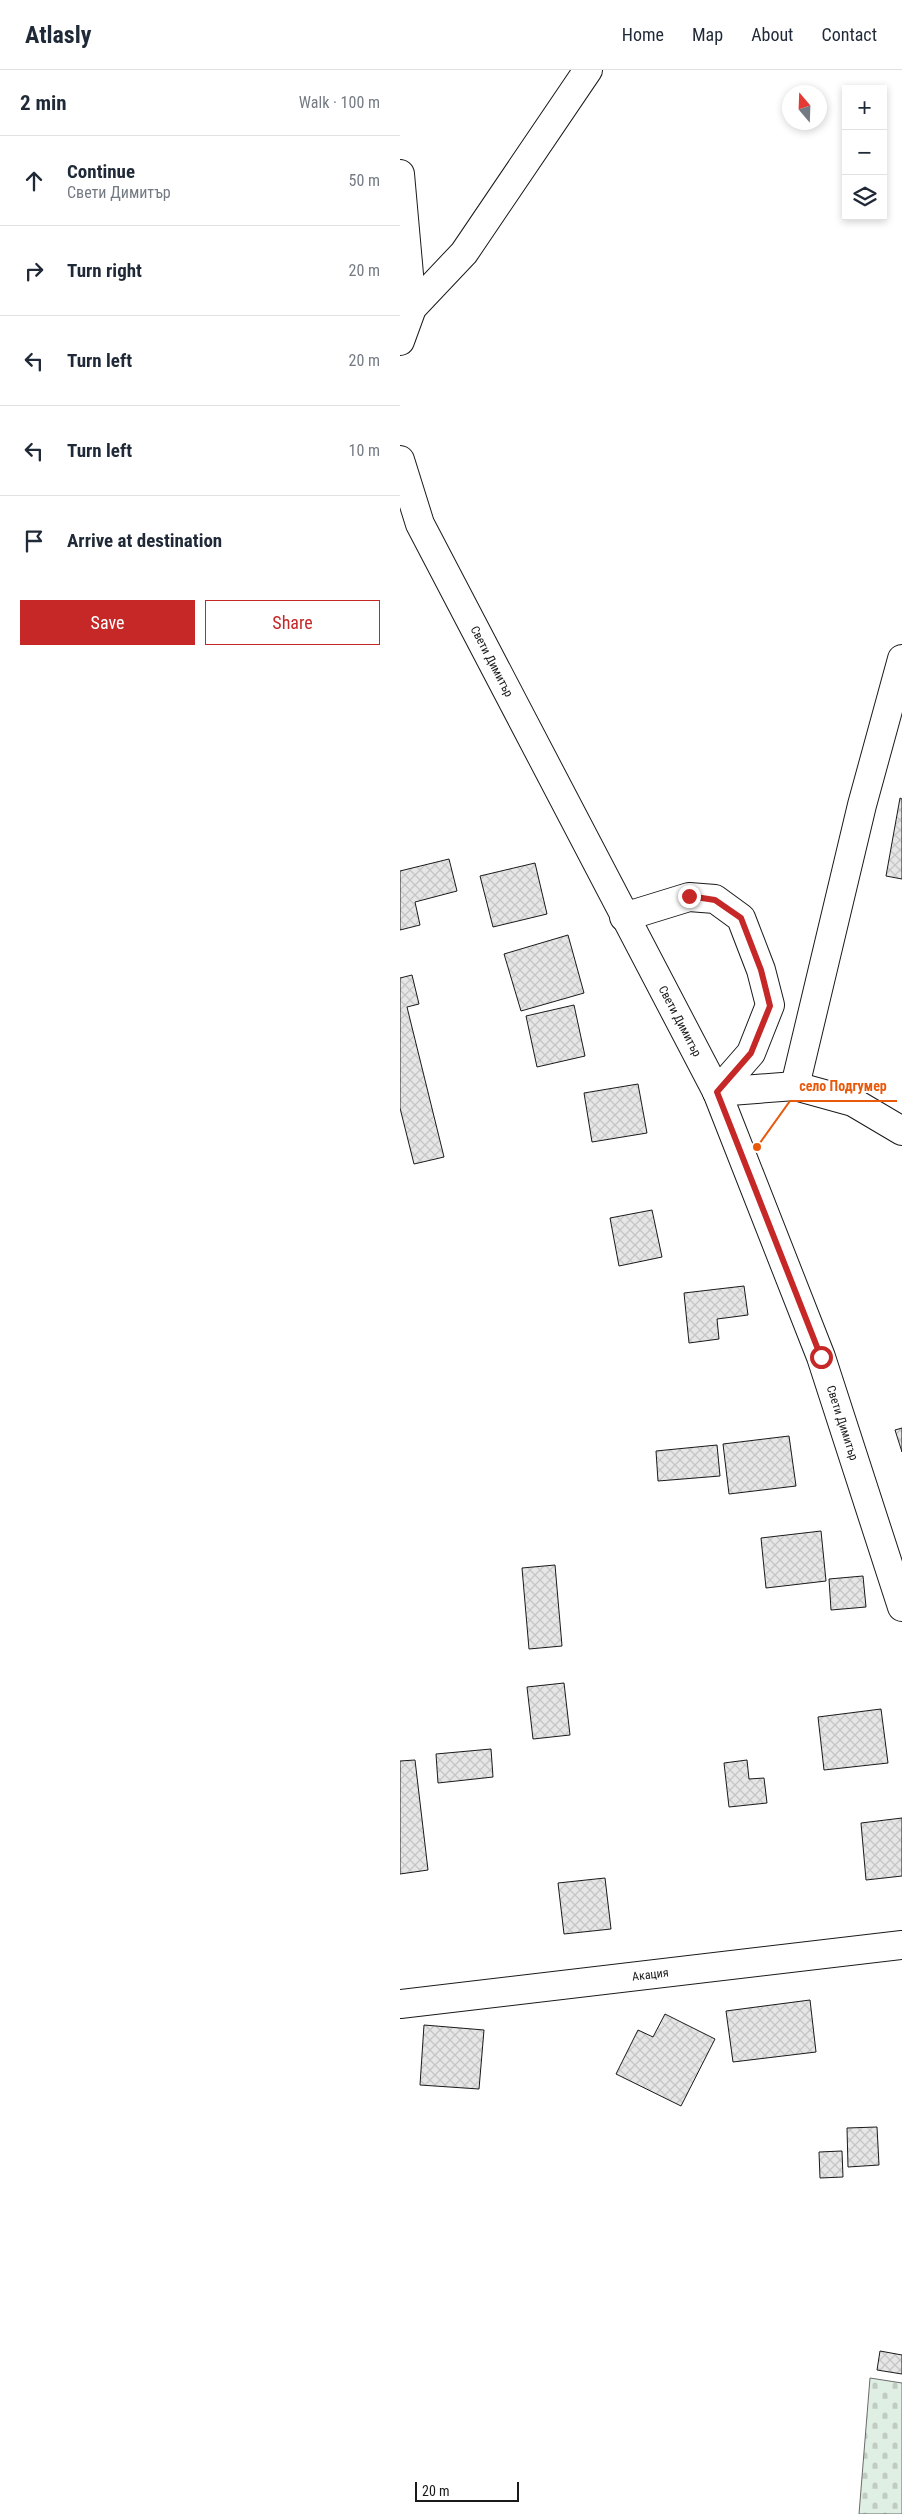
<!DOCTYPE html>
<html lang="en">
<head>
<meta charset="utf-8">
<style>
  :root { --surface:#fff; --page:#f6f6f7; --text:#1f2937; --muted:#747a83; --line:#e0e1e3; --accent:#c62828 }
  body { margin:0; font-family:"Roboto Condensed",sans-serif; background:var(--page); color:var(--text) }
  .controls { position:absolute; right:15px; top:15px; display:grid; overflow:hidden; border-radius:0px; box-shadow:0 2px 8px #0003 }
  .controls button { width:45px; height:45px; display:grid; place-items:center; padding:0; border:0; border-bottom:1px solid var(--line); background:var(--surface); color:var(--text); font:25px sans-serif }
  .compass { position:absolute; left:382px; top:15px; width:45px; height:45px; border-radius:50%; background:var(--surface); box-shadow:0 2px 8px #0003; rotate:341deg }
  .scale { position:absolute; left:15px; bottom:12px; width:104px; box-sizing:border-box; padding-left:5px; border:2px solid #1a1a1a; border-top:0; font-size:14px; line-height:18px; white-space:nowrap; color:#1a1a1a; -webkit-text-stroke:4px #fff; paint-order:stroke }
  .stop { position:absolute; width:15px; height:15px; margin:-11px; border:4px solid #c62828; border-radius:50%; background:#fff }
  .stop.end { background:#c62828; border-color:#fff; box-shadow:0 1px 5px #0008 }
  .list { margin:0; padding:0; list-style:none }
  h2 { display:flex; justify-content:space-between; align-items:center; height:65px; margin:0; padding:0 20px; font-size:21px }
  h2 small { font-size:16px; font-weight:400; color:var(--muted) }
  .list li { display:grid; grid-template-columns:32px 1fr auto; gap:15px; align-items:center; box-sizing:border-box; height:90px; padding:0 20px; border-top:1px solid var(--line) }
  .list b { display:block; font-size:19px; white-space:nowrap }
  .list p { margin:0; font-size:16px; white-space:nowrap; color:var(--muted) }
  .list em { font-size:16px; font-style:normal; color:var(--muted) }
  .actions { display:flex; gap:10px; padding:15px 20px }
  .actions a { flex:1; padding:11px 0; border:1px solid var(--accent); border-radius:0px; text-align:center; font-size:18px; color:var(--accent) }
  .actions .main { background:var(--accent); color:#fff }
  .icon { flex:none; width:28px; height:28px; fill:none; stroke:currentColor; stroke-width:2; stroke-linecap:round; stroke-linejoin:round }
  .map { position:relative; flex:none; width:502px; height:2444px; overflow:hidden }
  header { display:flex; align-items:center; gap:30px; box-sizing:border-box; height:70px; padding:0 25px; background:var(--surface); border-bottom:1px solid var(--line) }
  header strong { font-size:24px }
  nav { display:flex; gap:28px; margin-inline-start:auto; font-size:18px }
  main { display:flex }
  aside { flex:1; background:var(--surface) }
  .map>svg:first-child { display:block }
  .cemetery { fill:url(#cemetery-stones); stroke:#6a6a6a }
  .building { fill:url(#building-cross-hatch); stroke:#1a1a1a }
  .lines { fill:none; stroke-linecap:round; stroke-linejoin:round }
  .minor-casing { stroke:#1a1a1a; stroke-width:30 }
  .minor { stroke:#fff; stroke-width:28 }
  .route { stroke:#c62828; stroke-width:6 }
  .labels { text-anchor:middle; stroke-width:4; stroke-linejoin:round; paint-order:stroke }
  .street-label { font-size:12px; fill:#1a1a1a; stroke:#fff }
  .leader { fill:none; stroke:#e8590c; stroke-width:2 }
  .callout-dot { fill:#e8590c; stroke:#fff; stroke-width:2 }
  .callout-label { font-size:14px; text-anchor:middle; font-weight:bold; fill:#e8590c; stroke:#fff; stroke-width:4; stroke-linejoin:round; paint-order:stroke }
</style>
</head>
<body>
<header>
<strong>Atlasly</strong>
<nav><a>Home</a><a>Map</a><a>About</a><a>Contact</a></nav>
</header>
<main>
<aside>
<h2>2 min<small>Walk · 100 m</small></h2>
<ul class="list">
<li><svg class="icon" aria-label="ahead" viewBox="0 0 24 24"><path d="M12 20V5M6 11l6-6 6 6"/></svg><div><b>Continue</b><p>Свети Димитър</p></div><em>50 m</em></li>
<li><svg class="icon" aria-label="right" viewBox="0 0 24 24"><path d="M7 20v-9h11M14 6l5 5-5 5"/></svg><div><b>Turn right</b></div><em>20 m</em></li>
<li><svg class="icon" aria-label="left" viewBox="0 0 24 24"><path d="M17 20v-9H6M10 6l-5 5 5 5"/></svg><div><b>Turn left</b></div><em>20 m</em></li>
<li><svg class="icon" aria-label="left" viewBox="0 0 24 24"><path d="M17 20v-9H6M10 6l-5 5 5 5"/></svg><div><b>Turn left</b></div><em>10 m</em></li>
<li><svg class="icon" aria-label="arrive" viewBox="0 0 24 24"><path d="M6 21V4h12l-3 4 3 4H6"/></svg><div><b>Arrive at destination</b></div></li>
</ul>
<div class="actions"><a class="main">Save</a><a>Share</a></div>
</aside>
<div class="map">
<svg width="502" height="2444" viewBox="0 0 502 2444">
  <defs>
    <pattern id="cemetery-stones" width="16" height="16" patternUnits="userSpaceOnUse" patternTransform="scale(1.25)"><rect width="16" height="16" fill="#e0efe3"/><path d="M2 7V4a2 2 0 0 1 4 0v3zM10 15v-3a2 2 0 0 1 4 0v3z" fill="#c0ccc2"/></pattern>
    <pattern id="building-cross-hatch" width="8" height="8" patternUnits="userSpaceOnUse" patternTransform="scale(1.25)"><rect width="8" height="8" fill="#e6e6e6"/><path d="M0 0l8 8M0 8l8-8" fill="none" stroke="#c5c5c5"/></pattern>
  </defs>
  <rect width="100%" height="100%" fill="#fff"/>
  <path class="cemetery" d="M470,2308L502,2313V2444H459Z"/>
  <path class="building" d="M500,728L502,729V809L486,806Z
    M49,789L57,821L15,832L20,855L0,860V801Z
    M135,793L147,844L93,857L80,806Z
    M168,865L184,923L121,941L104,884Z
    M12,905L19,934L7,937L44,1087L14,1094L0,1038V908Z
    M174,935L185,986L137,997L126,946Z
    M238,1014L247,1063L192,1072L184,1023Z
    M252,1140L262,1187L219,1196L210,1148Z
    M344,1216L348,1245L317,1249L319,1269L289,1273L284,1223Z
    M502,1358V1382L495,1360Z
    M389,1366L396,1416L329,1424L323,1374Z
    M317,1375L320,1406L258,1411L256,1381Z
    M421,1461L426,1511L366,1518L361,1468Z
    M155,1495L162,1576L129,1579L122,1498Z
    M463,1506L466,1537L431,1540L429,1509Z
    M164,1613L170,1665L133,1669L127,1617Z
    M481,1639L488,1693L424,1700L418,1647Z
    M91,1679L93,1707L38,1713L36,1684Z
    M15,1690L28,1800L0,1804V1691Z
    M347,1690L349,1709L364,1708L367,1733L329,1737L324,1693Z
    M502,1748V1806L466,1810L461,1753Z
    M205,1808L211,1859L164,1864L158,1813Z
    M410,1930L416,1982L333,1992L326,1941Z
    M265,1944L315,1969L281,2036L216,2004L238,1960L253,1967Z
    M24,1955L84,1960L79,2019L20,2015Z
    M477,2057L479,2095L448,2097L447,2058Z
    M442,2081L443,2107L420,2108L419,2082Z
    M480,2281L502,2285V2304L477,2300Z"/>
  <g class="lines">
    <g class="minor-casing">
      <g id="minor">
        <path d="M0,104L12,238"/>
        <path d="M0,271L12,238L64,183L188,0"/>
        <path id="s1" d="M0,390L20,454L317,1022L421,1287L502,1537"/>
        <path d="M224,847L289,827L315,829L341,848L361,900L370,935L351,983L317,1022"/>
        <path d="M395,1016L462,735L502,589"/>
        <path d="M317,1022L395,1016L453,1032L502,1061"/>
        <path id="s2" d="M0,1934L502,1875"/>
      </g>
    </g>
    <use href="#minor" class="minor"/>
  </g>
  <g class="lines">
    <path class="route" d="M289,826L315,830L341,848L361,900L370,936L351,983L317,1022L421,1287"/>
  </g>
  <g class="labels">
    <g class="street-label">
      <text dy="4" stroke="none"><textPath href="#s1" startOffset="222">Свети Димитър</textPath></text>
      <text dy="4" stroke="none"><textPath href="#s1" startOffset="628">Свети Димитър</textPath></text>
      <text dy="4" stroke="none"><textPath href="#s1" startOffset="1062">Свети Димитър</textPath></text>
      <text dy="4" stroke="none"><textPath href="#s2" startOffset="252">Акация</textPath></text>
    </g>
  </g>
  <path class="leader" d="M357 1077L390 1031H497"/>
  <circle class="callout-dot" cx="357" cy="1077" r="5"/>
  <g class="callout-label">
    <text x="443" y="1021">село Подгумер</text>
  </g>
</svg>
<div class="controls">
<button>+</button>
<button>−</button>
<button><svg class="icon" aria-label="layers" viewBox="0 0 24 24"><path d="M12 4l9 5-9 5-9-5zM3 14l9 5 9-5"/></svg></button>
</div>
<svg class="compass" viewBox="-18 -18 36 36"><path d="M0-13l5 13h-10z" fill="#e53935"/><path d="M0 13l5-13h-10z" fill="#747a83"/></svg>
<div class="scale">20 m</div>
<div class="stop" style="left:421px;top:1287px"></div>
<div class="stop end" style="left:289px;top:826px"></div>
</div>
</main>
</body>
</html>
